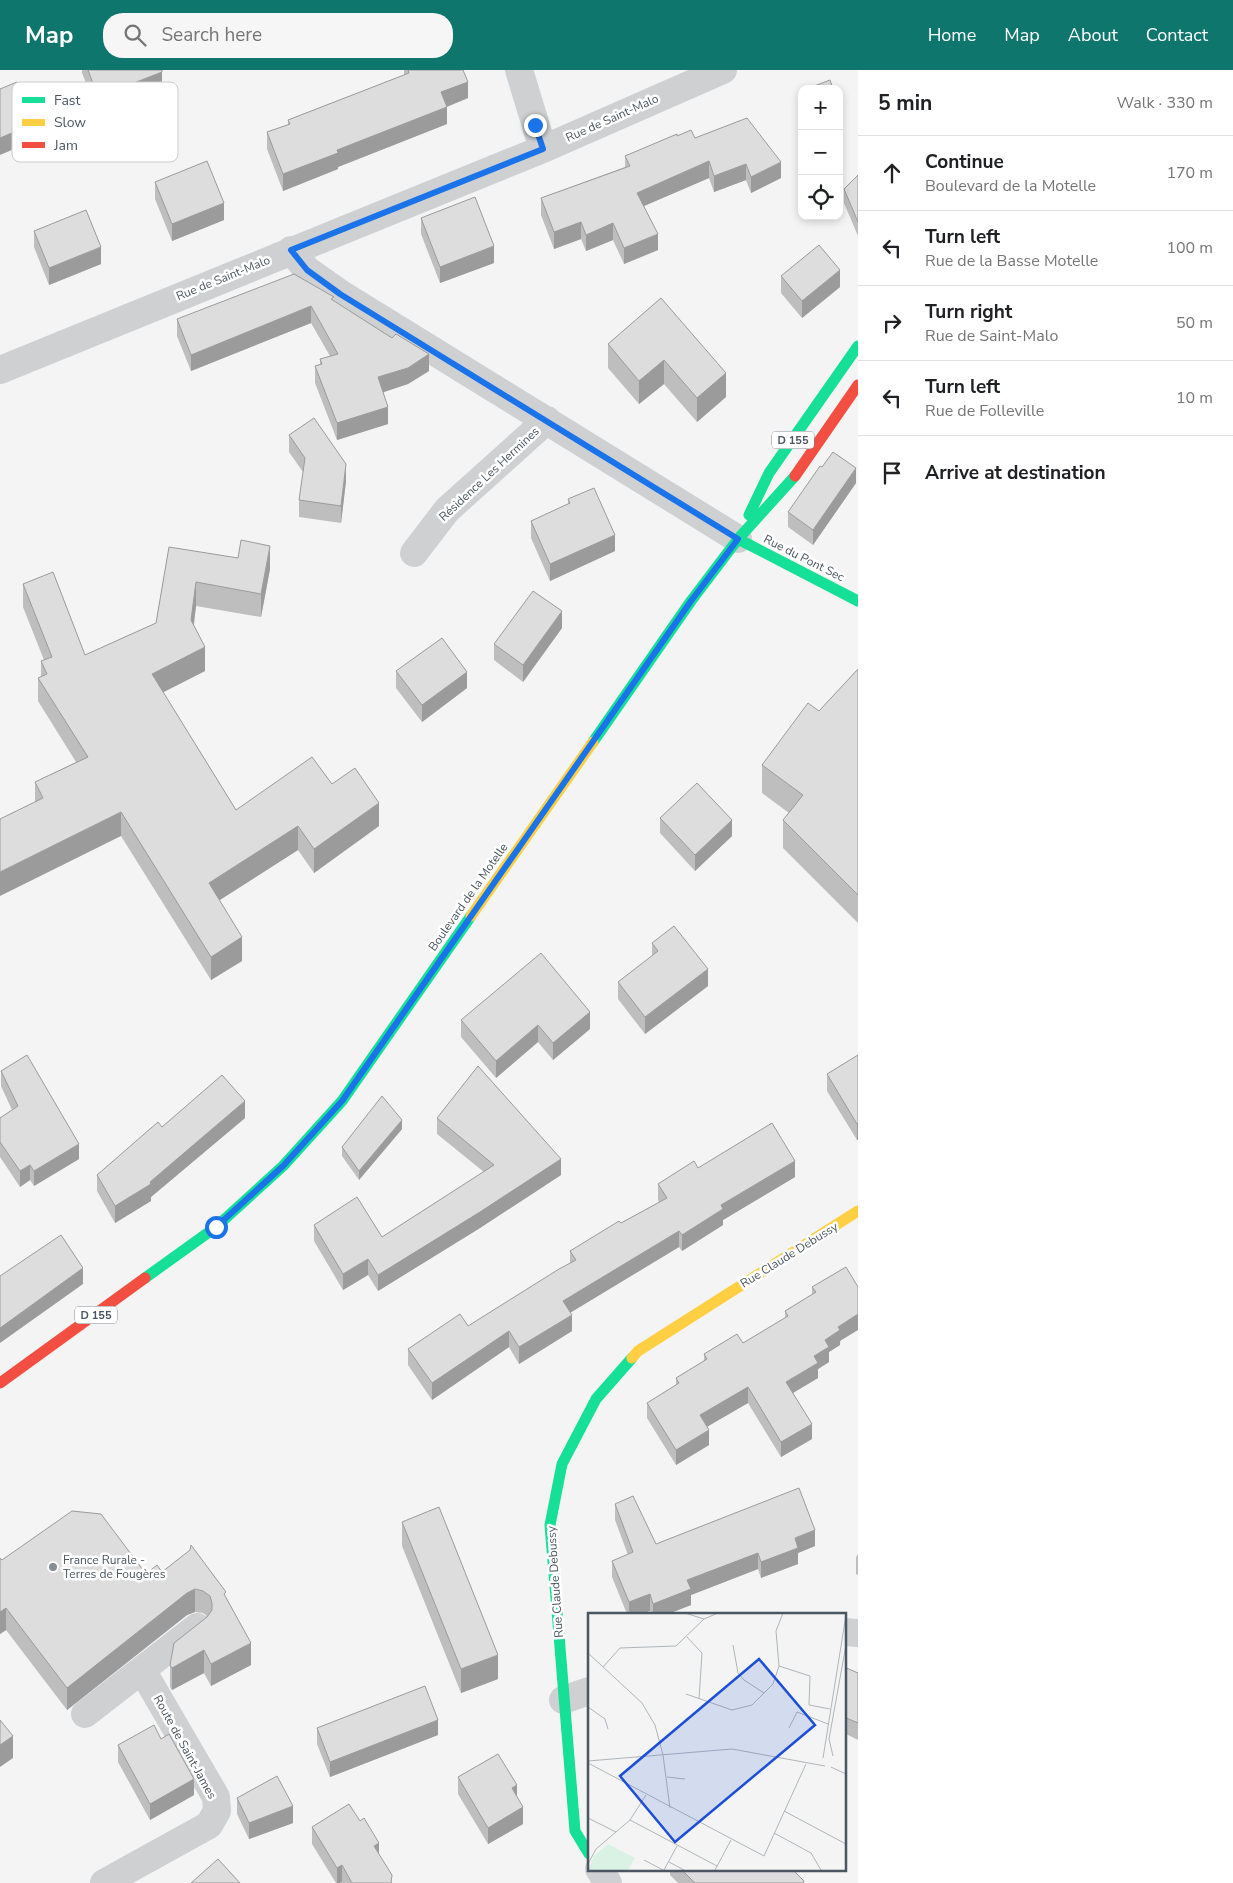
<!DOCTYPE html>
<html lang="en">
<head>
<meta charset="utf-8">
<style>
  :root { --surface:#fff; --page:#f6f6f6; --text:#202124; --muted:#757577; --line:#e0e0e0; --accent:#0f766e }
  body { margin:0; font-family:"Nunito Sans",sans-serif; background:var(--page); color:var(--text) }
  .controls { position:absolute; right:15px; top:15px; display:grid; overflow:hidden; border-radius:10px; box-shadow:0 2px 8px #0003 }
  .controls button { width:45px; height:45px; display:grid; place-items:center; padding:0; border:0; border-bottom:1px solid var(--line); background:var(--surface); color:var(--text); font:25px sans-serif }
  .stop { position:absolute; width:15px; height:15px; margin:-11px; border:4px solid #1a73e8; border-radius:50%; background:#fff }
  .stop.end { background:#1a73e8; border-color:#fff; box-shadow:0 1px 5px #0008 }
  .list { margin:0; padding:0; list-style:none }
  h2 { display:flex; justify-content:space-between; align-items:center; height:65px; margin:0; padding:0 20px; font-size:21px }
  h2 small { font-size:16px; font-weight:400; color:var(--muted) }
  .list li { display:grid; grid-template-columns:32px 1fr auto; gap:15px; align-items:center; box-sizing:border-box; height:75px; padding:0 20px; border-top:1px solid var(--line) }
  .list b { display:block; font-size:19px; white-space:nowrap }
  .list p { margin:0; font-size:16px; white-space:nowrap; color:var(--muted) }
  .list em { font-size:16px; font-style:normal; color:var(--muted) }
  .icon { flex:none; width:28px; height:28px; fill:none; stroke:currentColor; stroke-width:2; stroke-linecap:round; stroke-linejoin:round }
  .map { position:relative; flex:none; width:858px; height:1813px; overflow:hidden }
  header { display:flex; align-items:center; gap:30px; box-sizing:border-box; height:70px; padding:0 25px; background:var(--accent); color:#fff }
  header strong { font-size:24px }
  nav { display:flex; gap:28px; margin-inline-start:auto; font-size:18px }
  .search { width:350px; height:45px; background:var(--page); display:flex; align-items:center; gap:12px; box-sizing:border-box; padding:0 18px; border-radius:20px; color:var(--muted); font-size:19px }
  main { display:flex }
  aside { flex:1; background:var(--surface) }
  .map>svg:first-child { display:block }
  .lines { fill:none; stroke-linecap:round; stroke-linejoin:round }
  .street { stroke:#ced0d2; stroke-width:28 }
  .fast { stroke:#16e098; stroke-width:11 }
  .slow { stroke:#ffcf43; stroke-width:11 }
  .jam { stroke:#f24e42; stroke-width:11 }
  .wall { fill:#bebebf }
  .shaded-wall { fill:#9b9b9b }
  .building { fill:#ddddde; stroke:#9b9b9b }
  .route { stroke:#1a73e8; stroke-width:6 }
  .poi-dot { fill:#868d94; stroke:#fff; stroke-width:2 }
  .labels { text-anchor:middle; stroke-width:5; stroke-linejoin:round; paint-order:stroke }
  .shield { fill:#fff; stroke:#808990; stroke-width:1 }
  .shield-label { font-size:11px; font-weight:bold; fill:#4a5661 }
  .street-label { font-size:12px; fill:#4a5661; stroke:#fff }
  .poi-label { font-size:12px; fill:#4a5661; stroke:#fff; text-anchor:start }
  .inset-road { fill:none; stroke:#b0b5b9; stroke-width:1 }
  .view { fill:#1d4ed8; fill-opacity:0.15; stroke:#1d4ed8; stroke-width:2.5 }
  .inset-edge { fill:none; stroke:#4a5661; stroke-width:2.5 }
  .key { fill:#fff; stroke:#c9ccd0; stroke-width:1 }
  .key-label { font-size:14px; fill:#4a5661 }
</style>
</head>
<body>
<header>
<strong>Map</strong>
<div class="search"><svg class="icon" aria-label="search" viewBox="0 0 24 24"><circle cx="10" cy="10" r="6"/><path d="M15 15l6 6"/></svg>Search here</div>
<nav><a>Home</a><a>Map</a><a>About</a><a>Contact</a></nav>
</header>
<main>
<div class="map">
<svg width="858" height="1813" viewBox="0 0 858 1813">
  <rect width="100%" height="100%" fill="#f4f4f4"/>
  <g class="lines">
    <path class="street" d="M519,0L543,79
      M291,180L307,200L341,224L738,469
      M0,300L543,79L723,0
      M414,483L447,440L547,350
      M844,1562L858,1563
      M563,1630L589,1621
      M85,1644L197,1557
      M599,1799L608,1813
      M104,1813L209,1755L217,1741L216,1727L142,1600"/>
    <path class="fast" d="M749,445L769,403L858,276
      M738,469L858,531
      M593,672L691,531L738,469L795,406
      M145,1208L216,1157L283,1096L342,1031L471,846
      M589,1784L575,1761L550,1455L562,1394L596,1329L632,1288"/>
    <path class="slow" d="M471,846L593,672
      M632,1288L638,1281L858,1141"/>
    <path class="jam" d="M795,406L858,315
      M0,1313L145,1208"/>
  </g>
  <path class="wall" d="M82,0H162V18L98,43L82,3Z
    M404,0H463L468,28L447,37V54L338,97V99L283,121L267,79V62L288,55V50L404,5Z
    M677,66L695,68L781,108L751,123L746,110L714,122L709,108L644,136L658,180L624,194L613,170L586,181L581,169L554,179L541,145V128L625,97V86Z
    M858,105V166L844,133V119Z
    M155,112L224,150L172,171L155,129Z
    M421,148L494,193L440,213L421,164Z
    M34,161L101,194L49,215L34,177Z
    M781,206L840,217L802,248L781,223Z
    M661,228L726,327L697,352L664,314L639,334L608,298V274Z
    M334,231L429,301L408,314L383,322L388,354L337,370L315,313V296L320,294V289L330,286L311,253L191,301L177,266V249Z
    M289,365L346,411L341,453L299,447V430L303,402L289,382Z
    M822,397L856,413L813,475L788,457V442Z
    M568,429L615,481L550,511L531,468V451L568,434Z
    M169,477L270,499L261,547L196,536L194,555L205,601L163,622L236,740L332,714L379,756L314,803L298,780L219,830L242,891L211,910L121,766L35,732V712L76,692L38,631V608L41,606V591L44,590L23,537V514L85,585L156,553Z
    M562,558L523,612L494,590V574Z
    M858,599V853L783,778V750L789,743L762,723V695L819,641Z
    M396,601L467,618L422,652L396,618Z
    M660,748L732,766L695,801L660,763Z
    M652,873L708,916L645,964L618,929V912L652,886Z
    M461,950L590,959L553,990L538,972L496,1008L461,967Z
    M858,985V1070H857L827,1021V1004Z
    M1,1001L79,1089L34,1116L30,1110L20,1117L0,1087V1048L12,1040L1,1016Z
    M245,1048L151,1127V1131L115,1153L97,1121V1105L162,1057Z
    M437,1048L561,1105L480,1158L378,1221L368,1205L343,1220L314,1171V1155L382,1167L484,1102L437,1064Z
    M402,1059L359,1110L342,1086V1077Z
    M698,1098L795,1107L723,1150V1155L682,1181L679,1177L570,1243L572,1261L519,1294L509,1277L432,1330L408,1295V1279L468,1256L570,1193V1181L659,1132L658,1130V1114Z
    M846,1197L840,1275L829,1282V1292L818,1299V1308L793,1323L812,1369L781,1387L748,1333L707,1356L709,1375L676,1395L647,1348V1333L676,1315V1308L704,1291V1284L743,1273L785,1248V1241L812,1225V1217Z
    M615,1434L656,1474L815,1476L798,1483V1494L761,1508L758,1499L691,1525V1535L668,1544H651L650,1541L640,1544H627L612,1507V1491L628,1485L615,1450Z
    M402,1452L498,1609L461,1623L402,1476Z
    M858,1484V1505L856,1504V1487Z
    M0,1488L2,1490L146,1504L162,1502L226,1529L251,1595L211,1616L204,1603L172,1620L170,1617V1595L207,1546L203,1543L195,1542L187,1545L67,1640L6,1560L0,1564Z
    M844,1597L858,1603V1670L844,1663Z
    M317,1658L438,1665L330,1707L317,1674Z
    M118,1675L194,1725L150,1750L118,1692Z
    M458,1707L517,1726L523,1754L488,1774L458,1724Z
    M237,1728L293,1753L249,1769L237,1744Z
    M312,1757L379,1784L392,1813H342V1812L340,1813H336L312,1774Z
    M670,1799H792L804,1813H678L670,1805Z"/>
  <path class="shaded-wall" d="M162,2V18L98,43V27Z
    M468,12V28L441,39V22Z
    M447,37V54L338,97V99L283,121V104L337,80Z
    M33,54V71L0,85V68Z
    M709,91V108L637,139V123Z
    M781,92V108L751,123V107Z
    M746,94V110L714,122V106Z
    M224,133V150L172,171V154Z
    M581,152V169L554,179V162Z
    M613,153V170L586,181V165Z
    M658,164V180L624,194V178Z
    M494,176V193L440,213V197Z
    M101,177V194L49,215V198Z
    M840,200V217L802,248V231Z
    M311,236V253L191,301V285Z
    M429,284V301L408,314L378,324V307Z
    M664,290V314L639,334V311Z
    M726,303V327L697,352V328Z
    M388,337V354L337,370V353Z
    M346,394V411L341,453V436Z
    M856,398V413L813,475V460Z
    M615,465V481L550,511V494Z
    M270,476V499L261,547V524Z
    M196,512V536L191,574V550Z
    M562,541V558L523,612V595Z
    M205,577V601L152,628V604Z
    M467,602V618L422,652V635Z
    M379,733V756L314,803V779Z
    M121,742V766L0,826V802Z
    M732,750V766L695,801V785Z
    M298,756V780L209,837V813Z
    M242,867V891L211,910V887Z
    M708,899V916L645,964V947Z
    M590,942V959L553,990V973Z
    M538,955V972L496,1008V991Z
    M245,1031V1048L151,1127V1131L115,1153V1136L150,1112Z
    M402,1050V1059L359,1110V1101Z
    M858,1053V1070H857V1054Z
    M79,1074V1089L34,1116V1101Z
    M561,1089V1105L480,1158L378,1221V1205Z
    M795,1091V1107L723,1150V1155L682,1181V1165L721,1135Z
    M30,1095V1110L20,1117V1101Z
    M679,1161V1177L563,1247V1231Z
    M368,1189V1205L343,1220V1204Z
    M83,1198V1214L0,1273V1258Z
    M858,1244V1260L840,1271V1275L829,1282V1292L818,1299V1308L786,1327V1312L814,1286L825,1270L838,1257Z
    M572,1245V1261L519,1294V1277Z
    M509,1261V1277L432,1330V1313Z
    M748,1317V1333L700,1361V1345Z
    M812,1354V1369L781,1387V1372Z
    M709,1360V1375L676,1395V1380Z
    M815,1460V1476L798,1483V1494L761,1508V1492L795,1468Z
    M758,1483V1499L691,1525V1535L668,1544H653V1534L687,1510Z
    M195,1519V1542L187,1545L67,1640V1618L187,1523Z
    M650,1524V1541L640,1544H629V1532Z
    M6,1538V1560L0,1564V1542Z
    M251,1573V1595L211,1616V1594Z
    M204,1580V1603L172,1620V1598Z
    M498,1585V1609L461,1623V1599Z
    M438,1650V1665L330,1707V1692Z
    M13,1666V1688L0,1697V1675Z
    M194,1709V1725L150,1750V1734Z
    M517,1715V1732L512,1718Z
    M293,1736V1753L249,1769V1753Z
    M523,1737V1754L488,1774V1758Z
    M379,1773V1790L374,1776Z
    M342,1795V1812L340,1813H337V1798Z"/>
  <path class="building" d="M88,0H162V2L98,27Z
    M408,0H463L468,12L441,22L447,37L337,80L338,83L283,104L267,62L290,54L288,50L409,3Z
    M830,10L833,19H807Z
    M17,12L33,54L0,68V19Z
    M747,48L781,92L751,107L746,94L714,106L709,91L637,123L658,164L624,178L613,153L586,165L581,152L554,162L541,128L630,96L625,86L677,64V66L691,60L695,68Z
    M207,91L224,133L172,154L155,112Z
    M858,105V152L844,119Z
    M475,127L494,176L440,197L421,148Z
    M86,140L101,177L49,198L34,161Z
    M819,175L840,200L802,231L781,206Z
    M294,204L334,227L331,229L392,268L396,264L429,284L408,298L378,307L388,337L337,353L315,296L322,294L320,289L338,284L311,236L191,285L177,249Z
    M661,228L726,303L697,328L664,290L639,311L608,274Z
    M314,348L346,394L341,436L299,430L305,388L289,365Z
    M833,382L856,398L813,460L788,442L820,396L822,397Z
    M594,418L615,465L550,494L531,451L570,433L568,429Z
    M241,470L270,476L261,524L196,512L191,550L205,577L152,604L236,740L312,687L332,714L355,698L379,733L314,779L298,756L209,813L242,867L211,887L121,742L0,802V749L43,728L35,712L88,687L38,608L47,604L41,591L52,587L23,514L53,502L85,585L156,553L169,477L238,488Z
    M533,521L562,541L523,595L494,574Z
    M442,568L467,602L422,635L396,601Z
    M858,599V825L783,750L803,725L762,695L808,633L819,641Z
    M697,713L732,750L695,785L660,748Z
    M674,856L708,899L645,947L618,912L658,881L652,873Z
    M541,883L590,942L553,973L538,955L496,991L461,950Z
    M27,985L79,1074L34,1101L30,1095L20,1101L0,1072V1048L18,1036L1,1001Z
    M858,985V1053L857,1054L827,1004Z
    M478,996L561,1089L480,1142L378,1205L368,1189L343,1204L314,1155L357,1127L382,1167L494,1095L437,1048Z
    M222,1005L245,1031L150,1112L151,1114L115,1136L97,1105L158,1052L162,1057Z
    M382,1026L402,1050L359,1101L342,1077Z
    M772,1053L795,1091L721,1135L723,1139L682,1165L679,1161L563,1231L572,1245L519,1277L509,1261L432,1313L408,1279L460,1244L468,1256L559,1199L576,1190L570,1181L619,1151L621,1153L667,1128L658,1114L694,1091L698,1098Z
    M61,1165L83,1198L0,1258V1206Z
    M846,1197L858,1217V1244L838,1257L840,1260L825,1270L829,1277L814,1286L818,1293L786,1312L812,1354L781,1372L748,1317L700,1345L709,1360L676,1380L647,1333L679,1313L676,1308L707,1289L704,1284L737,1264L743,1273L788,1246L785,1241L816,1222L812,1217Z
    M799,1418L815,1460L795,1468L798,1478L761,1492L758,1483L687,1510L691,1519L653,1534L650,1524L629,1532L612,1491L633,1482L615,1434L633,1426L656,1474Z
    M439,1437L498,1585L461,1599L402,1452Z
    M72,1441L101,1444L146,1504L157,1495L162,1502L190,1480L191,1475L226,1522L224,1524L251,1573L211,1594L204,1580L172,1598L170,1595L174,1573L207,1547L212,1540V1533L210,1526L203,1521L195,1519L187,1523L67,1618L6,1538L0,1542V1488L2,1490Z
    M844,1597L858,1603V1653L844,1647Z
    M425,1616L438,1650L330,1692L317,1658Z
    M0,1650L13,1666L0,1675Z
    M154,1655L161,1669L169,1664L194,1709L150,1734L118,1675Z
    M498,1684L517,1715L512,1718L523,1737L488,1758L458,1707Z
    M277,1706L293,1736L249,1753L237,1728Z
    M349,1734L360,1751L364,1748L379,1773L374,1776L392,1805L391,1813H352L342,1795L337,1798L312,1757Z
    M218,1789L240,1813H191Z
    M681,1799H792L804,1811L803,1813H695Z"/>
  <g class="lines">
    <path class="route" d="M216,1157L283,1096L342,1031L691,531L738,469L340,224L307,200L291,180L543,79L535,55"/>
  </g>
  <circle class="poi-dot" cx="53" cy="1497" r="5"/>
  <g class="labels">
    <g class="shield">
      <rect x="772" y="361.5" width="42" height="17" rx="4"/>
      <rect x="75" y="1236.5" width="42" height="17" rx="4"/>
    </g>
    <g class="shield-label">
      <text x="793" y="374">D 155</text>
      <text x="96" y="1249">D 155</text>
    </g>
    <g class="street-label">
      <text transform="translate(612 48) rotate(-24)" y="4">Rue de Saint-Malo</text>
      <text transform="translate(223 208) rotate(-22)" y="4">Rue de Saint-Malo</text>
      <text transform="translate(489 404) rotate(-43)" y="4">Résidence Les Hermines</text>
      <text transform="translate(804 488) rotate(27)" y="4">Rue du Pont Sec</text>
      <text transform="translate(468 827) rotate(-55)" y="4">Boulevard de la Motelle</text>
      <text transform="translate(789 1185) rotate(-32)" y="4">Rue Claude Debussy</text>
      <text transform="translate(555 1512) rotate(-94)" y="4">Rue Claude Debussy</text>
      <text transform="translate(185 1677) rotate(61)" y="4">Route de Saint-James</text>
    </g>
    <g class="poi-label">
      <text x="63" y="1494">France Rurale -<tspan x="63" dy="14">Terres de Fougères</tspan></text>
    </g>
  </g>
  <g transform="translate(588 1543)">
    <rect width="258" height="258" fill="#f4f4f4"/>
    <path d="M20,231L47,245L40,257H0L6,243Z" fill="#d9f2e3"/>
    <path class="inset-road" d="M97,0L116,6M99,24L114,40L111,86M145,32L150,60L156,67L176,80M0,40L54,90L67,112L75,142L82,195M191,53L222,63L221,92L242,96M15,54L32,35L88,33L116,6L130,0M98,81L144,97L164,92L185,71L191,53L188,18L195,0M0,94L17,106L20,116M201,115L209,99L240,111M245,143L241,126L258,32M235,145L258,2M0,148L144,136L237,153M0,150L176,243M243,154L258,161M79,164L97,166M196,198L258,231M0,205L28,219M42,207L129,253M186,220L223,240L233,257M176,243L218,151M56,247L75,257M81,249L96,257M0,251L8,236L42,207L58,182M76,257L89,233M127,257L143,227"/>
    <path class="view" d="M171,46L227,112L87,229L32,163Z"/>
    <rect width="258" height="258" class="inset-edge"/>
  </g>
  <rect x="12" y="12" width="166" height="80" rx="8" class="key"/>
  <rect x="22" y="27" width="23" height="6" fill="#16e098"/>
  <rect x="22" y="49" width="23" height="7" fill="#ffcf43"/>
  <rect x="22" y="72" width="23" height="6" fill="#f24e42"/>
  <g class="key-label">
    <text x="54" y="35">Fast</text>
    <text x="54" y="57">Slow</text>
    <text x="54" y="80">Jam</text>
  </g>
</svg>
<div class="controls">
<button>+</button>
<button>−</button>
<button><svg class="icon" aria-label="locate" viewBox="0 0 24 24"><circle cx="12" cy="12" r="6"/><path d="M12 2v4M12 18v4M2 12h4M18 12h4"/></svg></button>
</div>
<div class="stop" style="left:216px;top:1157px"></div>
<div class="stop end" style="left:535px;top:55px"></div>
</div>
<aside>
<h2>5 min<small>Walk · 330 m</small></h2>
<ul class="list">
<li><svg class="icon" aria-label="ahead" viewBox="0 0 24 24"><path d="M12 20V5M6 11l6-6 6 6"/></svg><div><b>Continue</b><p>Boulevard de la Motelle</p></div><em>170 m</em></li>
<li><svg class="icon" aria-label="left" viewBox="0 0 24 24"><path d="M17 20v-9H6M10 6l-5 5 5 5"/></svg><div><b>Turn left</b><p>Rue de la Basse Motelle</p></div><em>100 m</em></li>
<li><svg class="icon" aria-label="right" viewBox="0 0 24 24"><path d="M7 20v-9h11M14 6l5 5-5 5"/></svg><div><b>Turn right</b><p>Rue de Saint-Malo</p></div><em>50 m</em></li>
<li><svg class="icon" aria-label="left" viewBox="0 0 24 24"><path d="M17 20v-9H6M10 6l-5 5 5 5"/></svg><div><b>Turn left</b><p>Rue de Folleville</p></div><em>10 m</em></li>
<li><svg class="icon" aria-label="arrive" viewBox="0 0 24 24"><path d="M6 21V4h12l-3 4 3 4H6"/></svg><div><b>Arrive at destination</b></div></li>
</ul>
</aside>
</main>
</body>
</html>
